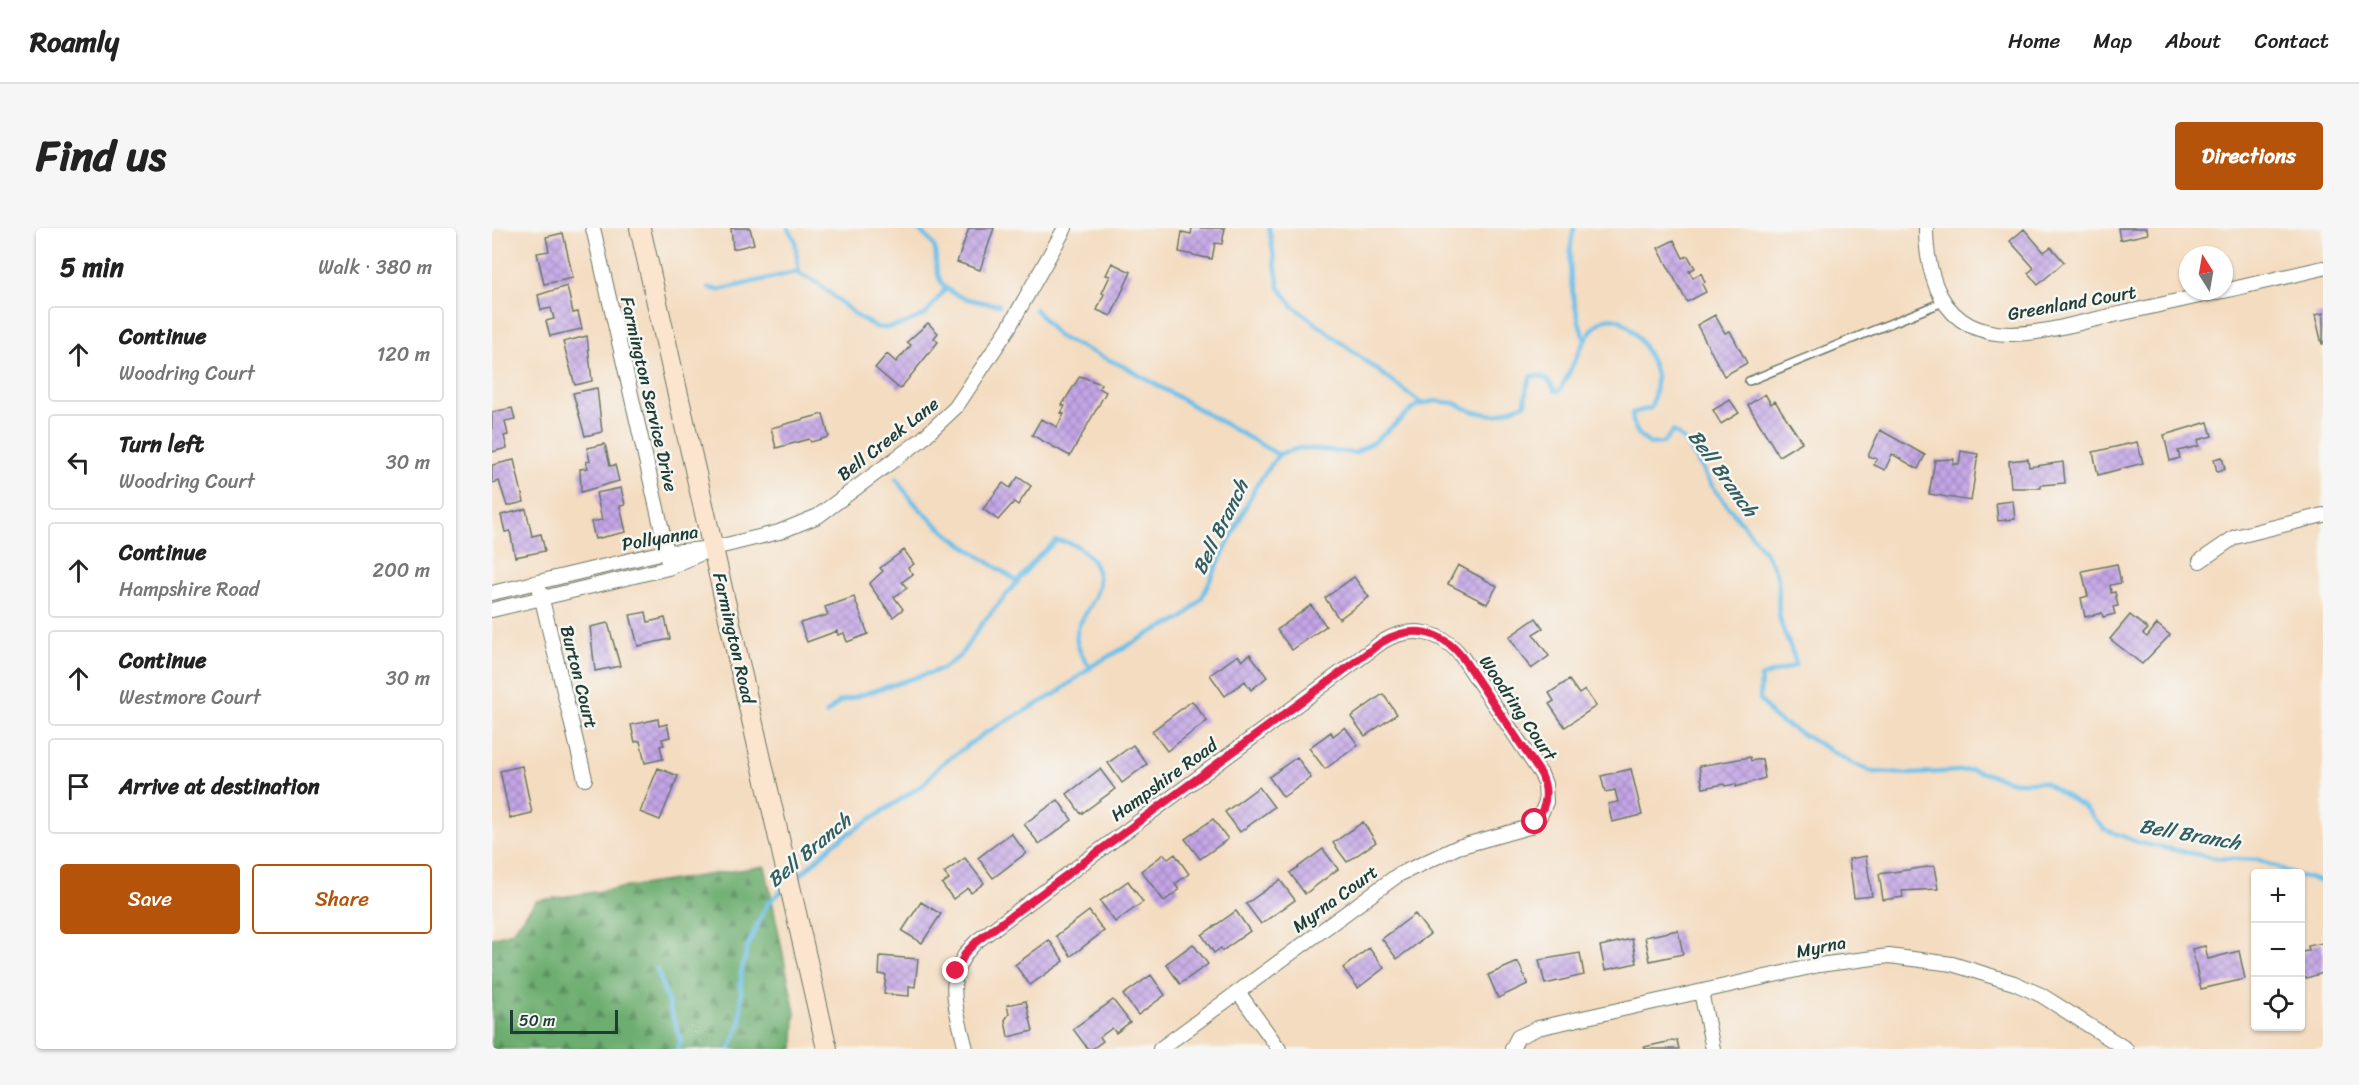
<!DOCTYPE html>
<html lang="en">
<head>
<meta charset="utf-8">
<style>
  :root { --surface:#fff; --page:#f6f6f6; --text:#222; --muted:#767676; --line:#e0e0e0; --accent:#b45309 }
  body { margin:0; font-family:Sriracha,sans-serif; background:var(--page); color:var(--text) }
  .controls { position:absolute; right:18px; bottom:18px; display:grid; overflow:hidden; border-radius:6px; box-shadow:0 2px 4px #0004 }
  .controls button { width:54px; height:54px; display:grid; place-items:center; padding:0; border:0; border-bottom:2px solid var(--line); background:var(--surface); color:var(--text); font:30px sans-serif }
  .compass { position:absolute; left:1687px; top:18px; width:54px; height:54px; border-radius:50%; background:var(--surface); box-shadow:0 2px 4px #0004; rotate:349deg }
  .scale { position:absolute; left:18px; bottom:15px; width:108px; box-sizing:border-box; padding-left:6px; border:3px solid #1f3d34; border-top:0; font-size:16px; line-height:21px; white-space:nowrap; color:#1f3d34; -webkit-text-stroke:4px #f6f6f2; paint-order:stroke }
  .stop { position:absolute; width:18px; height:18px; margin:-14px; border:4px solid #e11d48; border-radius:50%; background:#fff }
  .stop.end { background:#e11d48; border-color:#fff; box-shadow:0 2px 6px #0008 }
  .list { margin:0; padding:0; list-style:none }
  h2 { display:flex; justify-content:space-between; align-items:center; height:78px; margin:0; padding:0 24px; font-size:26px }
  h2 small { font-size:20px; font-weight:400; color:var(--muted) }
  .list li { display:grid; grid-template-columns:39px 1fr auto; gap:18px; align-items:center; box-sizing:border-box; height:96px; margin:0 12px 12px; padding:0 12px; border:2px solid var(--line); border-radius:6px }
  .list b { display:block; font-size:22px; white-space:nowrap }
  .list p { margin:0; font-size:20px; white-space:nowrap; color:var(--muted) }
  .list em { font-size:20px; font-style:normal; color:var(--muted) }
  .actions { display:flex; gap:12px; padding:18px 24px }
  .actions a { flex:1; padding:14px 0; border:2px solid var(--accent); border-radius:6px; text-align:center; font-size:21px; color:var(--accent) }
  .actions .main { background:var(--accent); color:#fff }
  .icon { flex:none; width:33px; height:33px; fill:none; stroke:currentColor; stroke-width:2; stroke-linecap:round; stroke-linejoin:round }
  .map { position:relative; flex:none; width:1831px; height:821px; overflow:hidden; border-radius:6px }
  header { display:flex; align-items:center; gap:36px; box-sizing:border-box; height:84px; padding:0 30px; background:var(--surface); border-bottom:2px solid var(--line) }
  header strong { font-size:28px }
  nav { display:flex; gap:33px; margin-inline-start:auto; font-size:21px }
  .intro { display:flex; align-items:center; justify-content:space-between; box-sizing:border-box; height:144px; padding:0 36px }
  h1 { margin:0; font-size:42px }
  .button { padding:15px 27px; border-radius:6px; background:var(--accent); color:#fff; font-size:21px; font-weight:700 }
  main { display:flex; gap:36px; padding:0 36px }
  aside { flex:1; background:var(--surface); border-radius:6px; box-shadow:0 2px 4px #0004 }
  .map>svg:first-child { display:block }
  .forest { fill:url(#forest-firs); stroke:#467552; stroke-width:1.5 }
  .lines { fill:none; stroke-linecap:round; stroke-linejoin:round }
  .stream { stroke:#6cbfe8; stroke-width:4.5 }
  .building { fill:url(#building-cross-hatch) }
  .service-casing { stroke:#6a7565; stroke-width:10 }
  .minor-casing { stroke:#6a7565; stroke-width:16 }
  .secondary-casing { stroke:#6a7565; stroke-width:22 }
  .service { stroke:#fff; stroke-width:7 }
  .minor { stroke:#fff; stroke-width:14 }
  .secondary { stroke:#fbe5cf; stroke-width:20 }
  .route { stroke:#e11d48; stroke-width:8 }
  .labels { text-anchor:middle; stroke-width:5; stroke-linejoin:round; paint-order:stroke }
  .street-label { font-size:18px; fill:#1f3d34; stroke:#f6f6f2 }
  .water-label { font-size:20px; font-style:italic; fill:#325e61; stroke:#f6f6f2 }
</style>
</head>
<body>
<header>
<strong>Roamly</strong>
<nav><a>Home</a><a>Map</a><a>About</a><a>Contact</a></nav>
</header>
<div class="intro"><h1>Find us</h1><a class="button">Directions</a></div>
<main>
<aside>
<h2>5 min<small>Walk · 380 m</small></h2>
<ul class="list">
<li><svg class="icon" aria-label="ahead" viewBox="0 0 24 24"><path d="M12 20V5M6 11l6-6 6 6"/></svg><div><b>Continue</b><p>Woodring Court</p></div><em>120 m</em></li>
<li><svg class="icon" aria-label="left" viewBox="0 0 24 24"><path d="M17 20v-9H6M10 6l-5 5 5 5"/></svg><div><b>Turn left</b><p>Woodring Court</p></div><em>30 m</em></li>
<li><svg class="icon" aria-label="ahead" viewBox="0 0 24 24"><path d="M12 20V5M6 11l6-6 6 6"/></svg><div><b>Continue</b><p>Hampshire Road</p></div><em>200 m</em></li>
<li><svg class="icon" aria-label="ahead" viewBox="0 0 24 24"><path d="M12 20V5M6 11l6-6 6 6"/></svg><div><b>Continue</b><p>Westmore Court</p></div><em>30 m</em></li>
<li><svg class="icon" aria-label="arrive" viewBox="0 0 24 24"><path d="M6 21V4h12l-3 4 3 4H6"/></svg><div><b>Arrive at destination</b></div></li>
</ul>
<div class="actions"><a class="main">Save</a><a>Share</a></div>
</aside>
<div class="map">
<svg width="1831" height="821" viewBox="0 0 1831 821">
  <defs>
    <pattern id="forest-firs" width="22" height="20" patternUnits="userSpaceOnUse" patternTransform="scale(1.5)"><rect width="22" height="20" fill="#6dad70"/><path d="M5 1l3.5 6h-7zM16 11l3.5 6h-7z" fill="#598e5d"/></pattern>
    <pattern id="building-cross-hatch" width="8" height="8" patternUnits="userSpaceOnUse" patternTransform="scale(1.5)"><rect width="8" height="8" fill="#c4a5e7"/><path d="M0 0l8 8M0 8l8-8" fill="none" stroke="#9f88bc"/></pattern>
  </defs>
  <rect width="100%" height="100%" fill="#f6f6f2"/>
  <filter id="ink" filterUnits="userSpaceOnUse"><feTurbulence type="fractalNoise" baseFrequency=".0167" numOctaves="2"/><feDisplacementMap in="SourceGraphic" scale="12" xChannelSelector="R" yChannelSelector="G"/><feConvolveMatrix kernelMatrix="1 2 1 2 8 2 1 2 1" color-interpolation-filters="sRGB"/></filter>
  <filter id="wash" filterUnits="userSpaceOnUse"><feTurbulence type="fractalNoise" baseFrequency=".008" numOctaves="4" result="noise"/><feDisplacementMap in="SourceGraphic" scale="24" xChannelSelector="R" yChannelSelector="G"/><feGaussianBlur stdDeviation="1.35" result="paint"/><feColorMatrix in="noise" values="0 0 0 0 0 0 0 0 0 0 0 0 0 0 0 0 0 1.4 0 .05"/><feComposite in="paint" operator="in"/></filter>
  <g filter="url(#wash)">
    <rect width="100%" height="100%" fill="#f4dcc0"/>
    <path class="forest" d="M273,638L303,785L302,821H0V710L20,704L44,673Z"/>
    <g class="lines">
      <path class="stream" d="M296,0L303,12L307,45
        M424,0C457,26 436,24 448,52C457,71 489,74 507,77
        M777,0L787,59L801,78L930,176
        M1082,0C1073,36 1081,74 1091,108L1095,111
        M217,60L227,62L303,44L326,55L365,88L384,99L392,100L409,97L434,86L454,60
        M543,81L567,109L635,140L787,227
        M404,250C431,296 484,325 526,354
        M334,486L347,474L450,441L468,428L489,397L545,330L564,313C586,311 611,336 606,359C599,391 566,400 599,440
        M1808,648L1831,654
        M302,653L341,616L432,556L447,538L493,505L565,465L603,436L664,402L690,391L709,371L764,258L787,226L808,220L863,225L883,213L924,178L942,173L962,175L982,184L1004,187L1033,176L1035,159L1039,148C1052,146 1058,152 1063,163H1067C1081,144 1089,106 1110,93C1134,78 1161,129 1164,148C1165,159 1162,169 1159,180L1140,185C1141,200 1145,207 1158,216L1171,215L1181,203C1199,215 1208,241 1221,259C1240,286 1267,311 1282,340C1290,355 1285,370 1287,385C1289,405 1301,418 1304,437L1269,449L1268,471L1282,490L1362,536L1381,544L1419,546L1481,542L1522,554H1552L1593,580L1612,601L1648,615L1724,630L1767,632L1803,646
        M165,741L189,813L185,821
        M238,821L249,794V745L256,717L276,675L293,660"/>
    </g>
    <g id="blocks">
      <path class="building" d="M239,0H258L262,16L241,21Z
        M477,0H502L488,42L465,34Z
        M700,0H733L730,16L723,15L720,31L687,24L690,4L699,6Z
        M1626,0H1655L1656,6L1628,12Z
        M1532,1L1552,24L1559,19L1572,34L1546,57L1536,45L1542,40L1518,13Z
        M71,5L81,50L52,56L45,25L57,23L54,9Z
        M1182,12L1191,30L1196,28L1203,40L1197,43L1201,50L1209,45L1213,54L1210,56L1214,64L1195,74L1166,20Z
        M620,35L639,44L619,88L605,82L612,66L610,65L618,48L614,47Z
        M75,58L81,85L86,84L90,101L58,108L54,93L62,91L59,80L49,82L46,67Z
        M1831,85V116H1830L1823,87Z
        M1223,87L1233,105L1238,103L1255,135L1232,148L1205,97Z
        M436,95L446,105L442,110L446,114L408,161L383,140L395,126L404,134L419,117L415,114Z
        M95,108L100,153L83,157L71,114Z
        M588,148L609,156L607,160L614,164L578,228L540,207L549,191L565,199L572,186L569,185L573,178L570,177Z
        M105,160L110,204L93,208L81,165Z
        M1273,166L1279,176L1283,173L1310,214L1287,228L1256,177Z
        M1238,172L1247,185L1229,196L1221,182Z
        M20,180L23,191L13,193L16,207L12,208L15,220L0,224V184Z
        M331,186L337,209L319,214L317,211L284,220L279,200Z
        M1716,194L1720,208L1706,212L1707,218L1686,223L1688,230L1678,233L1672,207Z
        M1388,202L1433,227L1426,241L1400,226L1393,242L1382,237L1385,231L1376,228Z
        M1645,214L1651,235L1606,247L1601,224Z
        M113,216L118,238L123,237L127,253L89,264L88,241L96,240L94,234L98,233L95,220Z
        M1469,223L1486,226L1479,273L1437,266L1443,232L1462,231L1461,236H1467Z
        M1730,229L1733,241L1725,244L1722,231Z
        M1536,231L1537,239L1571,234L1573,255L1549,257V260H1519L1517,233Z
        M22,232L32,274L15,278L7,253L0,255V237Z
        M526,249L539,258L526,277L522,274L506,292L491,281L511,255L518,260Z
        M129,260L133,277L128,278L134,304L103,311L99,294L110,292L104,265Z
        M1521,273L1523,291L1506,293L1504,275Z
        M34,281L40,308L49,306L53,323L23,329L18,303L13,304L9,287Z
        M412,322L422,336L416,340L421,346L410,354L415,360L402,369L411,381L401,389L377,356L391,343L388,340Z
        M1625,336L1629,355L1618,357L1619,365L1623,364L1626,378L1621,379L1623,386L1611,389L1610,385L1593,389L1589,370L1596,368L1590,343Z
        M966,337L1005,358L995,376L956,356Z
        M862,349L877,369L847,391L833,370Z
        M362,369L376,406L355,414L352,405L346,407L345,403L315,414L308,395L336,387L333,379Z
        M819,377L834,398L800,422L785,402Z
        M154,384L156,394L173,390L178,411L146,418L138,387Z
        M1638,387L1656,401L1651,406L1655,409L1665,396L1678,407L1650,436L1618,411Z
        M1044,390L1051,400L1041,406L1057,428L1039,441L1017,409Z
        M116,395L128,438L103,443L98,399Z
        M758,426L775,449L759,462L753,453L733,468L718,447L746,427L750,433Z
        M1077,452L1087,466L1093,462L1104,478L1073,499L1057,476L1062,473L1057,465Z
        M891,466L905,486L873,508L859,489Z
        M700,473L715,493L675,523L660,503Z
        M166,491L167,498L175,496L178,509L170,511L172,517L168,518L171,531L153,535L148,513L143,514L139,497Z
        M853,499L866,517L833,541L817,520L839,504L841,508Z
        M641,517L655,536L630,555L616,535Z
        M805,529L819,550L791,569L777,549Z
        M1258,529L1259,533L1270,531L1273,550L1244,559V556L1233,558L1232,556L1211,560L1207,538Z
        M30,538L40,585L18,590L8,543Z
        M166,540L186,548L168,592L148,584Z
        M608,541L623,561L589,586L575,566Z
        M1139,541L1150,587L1120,594L1116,576L1126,574L1123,562L1113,564L1109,548Z
        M767,559L782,579L748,604L733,584Z
        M566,572L580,592L547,616L532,596Z
        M721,591L736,611L708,631L693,611Z
        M871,594L884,614L855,634L841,615Z
        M519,605L534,625L501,650L486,630Z
        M831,621L846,641L813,666L798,645Z
        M672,626L676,631L683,626L697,646L683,656L687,662L672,673L649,643Z
        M1374,628L1380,668L1362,670L1357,631Z
        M473,630L492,655L479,665L476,660L461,671L450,656L457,651L452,645Z
        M1442,638L1446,661L1410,663L1411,669L1391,672L1387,646Z
        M788,652L803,672L769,696L754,676Z
        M636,653L651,674L623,694L608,673Z
        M429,674L449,686L430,715L410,703Z
        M597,683L612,703L579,728L564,708Z
        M744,683L758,703L730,723L729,720L722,725L710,707Z
        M923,686L938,706L905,731L890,711Z
        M1186,702L1191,726L1158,733L1153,709Z
        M1140,711L1145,735L1113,742L1108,718Z
        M557,712L572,733L538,757L523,737Z
        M1831,715V745L1808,752V724L1817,723L1816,718Z
        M701,716L716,736L688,756L674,736Z
        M1713,718L1716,731L1747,723L1753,751L1709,761L1700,721Z
        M877,720L892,740L866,760L851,740Z
        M1088,725L1092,747L1053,756L1047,732Z
        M388,728L426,731L423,759L417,758V768L392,766L394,747L387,746Z
        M1026,734L1036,756L1006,770L996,747Z
        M659,747L673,767L646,787L631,767Z
        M621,772L638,794L624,805L620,800L608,809L611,813L600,821H596L581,801Z
        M534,773L541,803L516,809L513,792L517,786L515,777Z
        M1185,812L1187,821H1153L1152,819Z"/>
    </g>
  </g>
  <g filter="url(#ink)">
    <use href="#blocks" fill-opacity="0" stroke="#6a7565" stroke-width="1.5"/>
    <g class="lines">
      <g class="service-casing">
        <path id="service" d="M1257,153L1451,74"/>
      </g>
      <g class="minor-casing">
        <path id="minor" d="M101,0L175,324L176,340
          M1434,0C1434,20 1437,40 1444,58C1473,130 1552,103 1609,90C1649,81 1690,72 1730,63
          M1732,63L1831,40
          M1708,333L1743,309L1831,287
          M48,363L93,551
          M0,365L168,325L222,320L287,304L326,288L429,212L464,179L516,101L573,0
          M0,382L176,340L212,324
          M746,764L787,821
          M1209,764L1221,821
          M474,821C464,778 449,747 485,713L890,414C919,397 949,402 970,429L1049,546L1053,556L1054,574L1048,588L1037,599L966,619L906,647L668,821
          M1020,821L1026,809L1046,800L1327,737L1397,728L1460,736L1522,755L1549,767L1634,821"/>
      </g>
      <g class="secondary-casing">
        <path id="secondary" d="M148,0L335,821"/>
      </g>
      <use href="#service" class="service"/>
      <use href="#minor" class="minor"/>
      <use href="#secondary" class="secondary"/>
    </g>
  </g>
  <g class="lines" filter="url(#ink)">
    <path class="route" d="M464,743L474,724L485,713L890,414C919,396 949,402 970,429L1049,546C1057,564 1055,579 1043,594"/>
  </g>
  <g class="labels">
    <g class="street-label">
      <text transform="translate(1580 75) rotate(-10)" y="6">Greenland Court</text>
      <text transform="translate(157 166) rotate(77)" y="6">Farmington Service Drive</text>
      <text transform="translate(396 211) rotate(-38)" y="6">Bell Creek Lane</text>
      <text transform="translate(168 310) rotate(-10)" y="6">Pollyanna</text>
      <text transform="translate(242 410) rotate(77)" y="6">Farmington Road</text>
      <text transform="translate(87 449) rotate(76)" y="6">Burton Court</text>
      <text transform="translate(1026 480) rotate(56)" y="6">Woodring Court</text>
      <text transform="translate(672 552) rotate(-36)" y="6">Hampshire Road</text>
      <text transform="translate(843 671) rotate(-36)" y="6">Myrna Court</text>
      <text transform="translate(1329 719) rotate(-11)" y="6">Myrna</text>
    </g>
    <g class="water-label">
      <text transform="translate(1231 245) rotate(54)" y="7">Bell Branch</text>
      <text transform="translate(728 299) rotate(-64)" y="7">Bell Branch</text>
      <text transform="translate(1698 606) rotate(10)" y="7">Bell Branch</text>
      <text transform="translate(317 622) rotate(-40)" y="7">Bell Branch</text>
    </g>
  </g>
</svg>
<div class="controls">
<button>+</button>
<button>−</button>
<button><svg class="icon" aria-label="locate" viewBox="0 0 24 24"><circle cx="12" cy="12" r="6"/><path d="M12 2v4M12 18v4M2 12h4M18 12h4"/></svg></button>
</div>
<svg class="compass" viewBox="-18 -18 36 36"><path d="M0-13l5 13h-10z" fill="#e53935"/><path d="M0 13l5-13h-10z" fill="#767676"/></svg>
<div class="scale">50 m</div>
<div class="stop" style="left:1043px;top:594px"></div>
<div class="stop end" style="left:464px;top:743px"></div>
</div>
</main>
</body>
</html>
